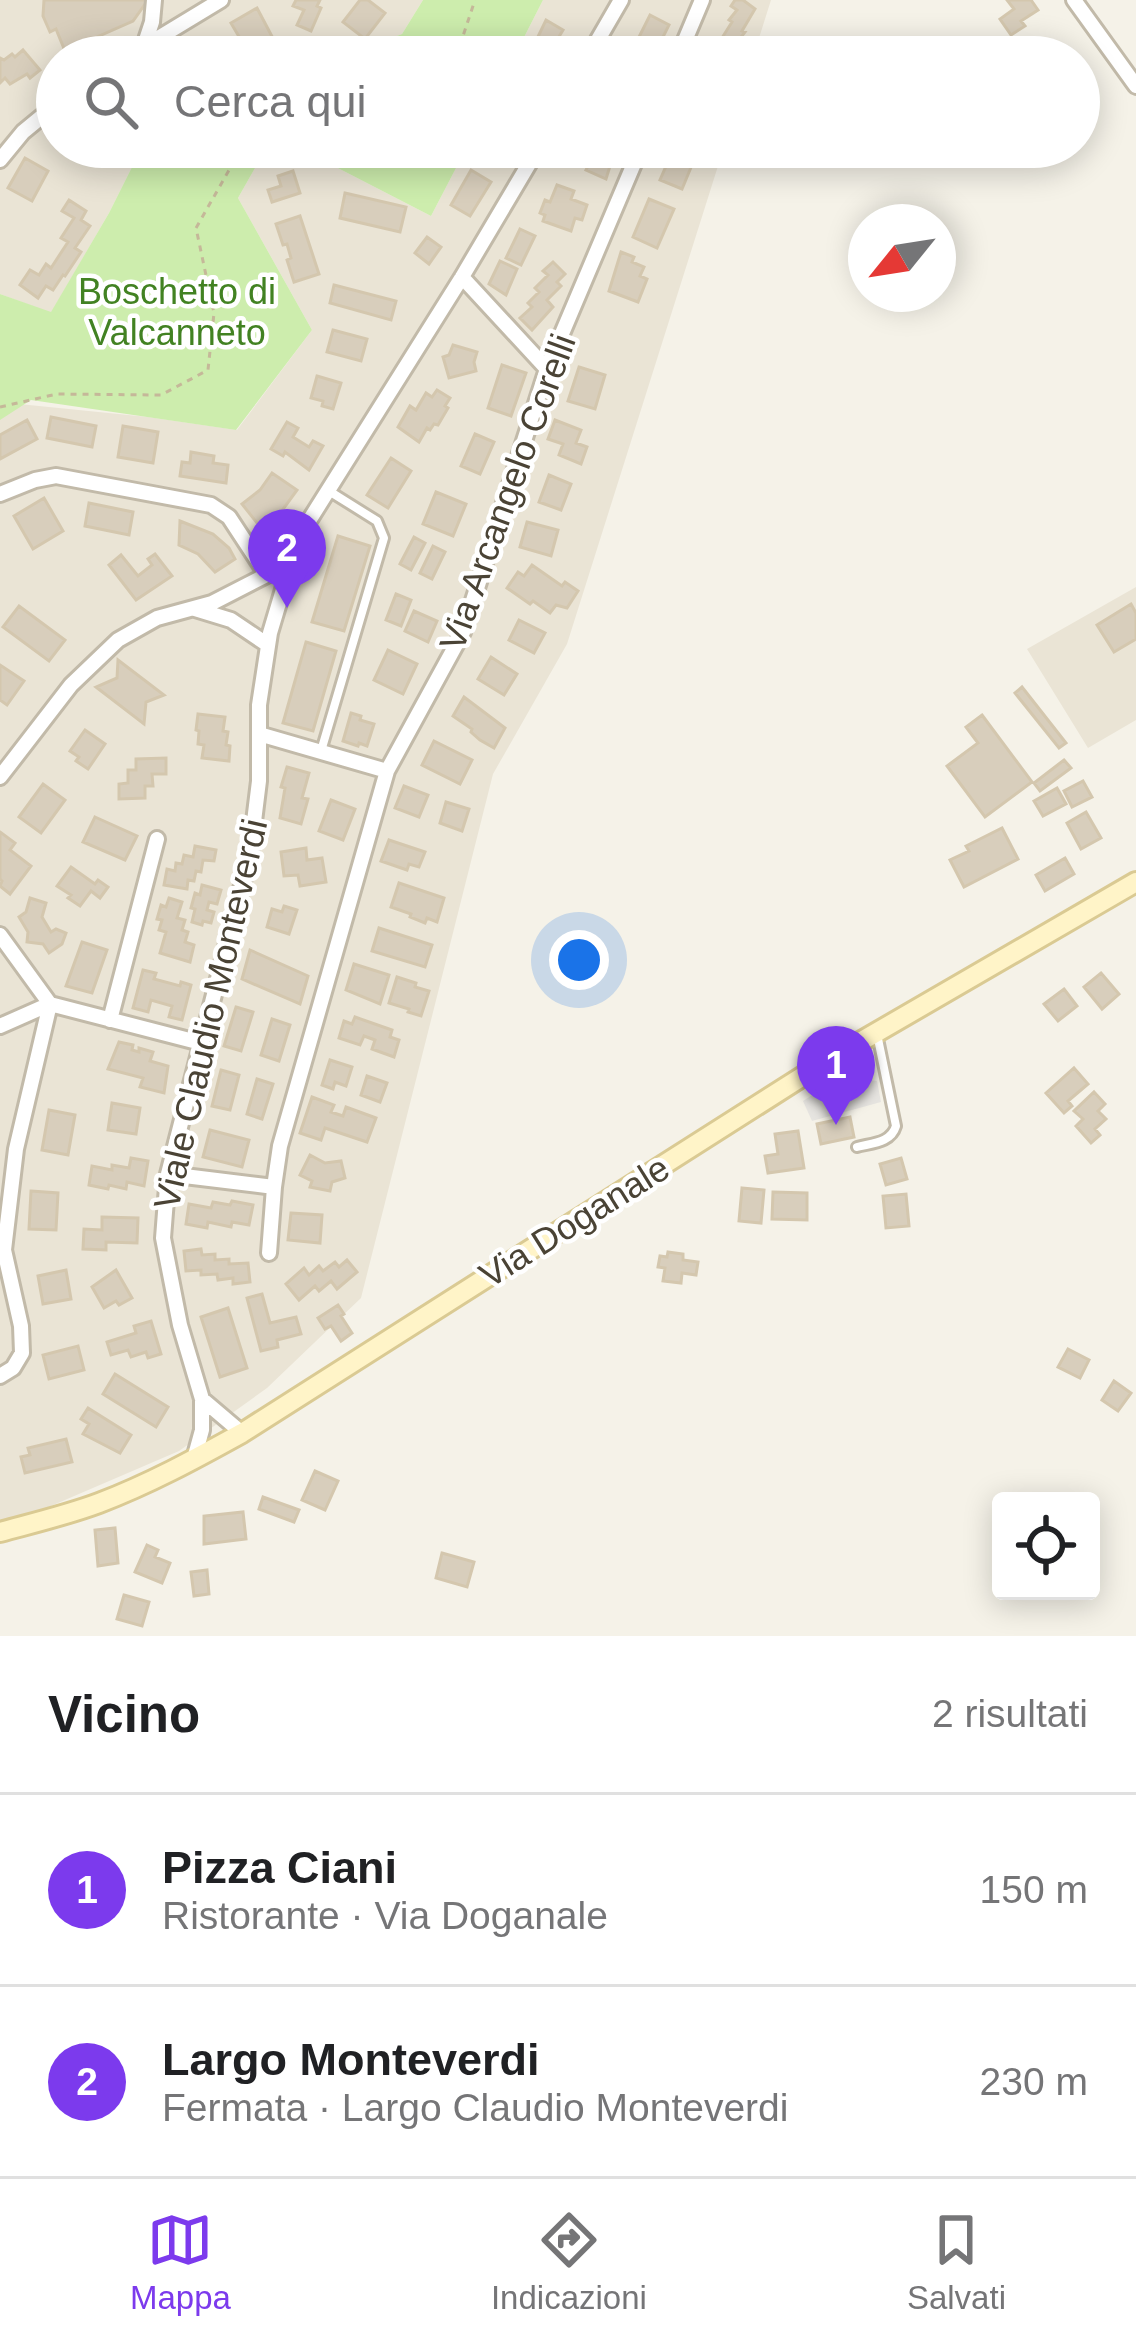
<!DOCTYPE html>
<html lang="it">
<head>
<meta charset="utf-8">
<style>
  :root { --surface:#fff; --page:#f6f6f6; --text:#202124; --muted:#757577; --line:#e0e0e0; --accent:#7c3aed }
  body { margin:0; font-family:Arial,sans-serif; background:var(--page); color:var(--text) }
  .controls { position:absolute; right:36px; bottom:36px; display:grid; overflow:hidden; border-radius:12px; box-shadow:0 6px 30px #0003 }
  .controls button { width:108px; height:108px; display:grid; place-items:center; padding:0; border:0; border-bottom:3px solid var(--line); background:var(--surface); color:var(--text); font:60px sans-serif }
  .compass { position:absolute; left:848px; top:204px; width:108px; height:108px; border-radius:50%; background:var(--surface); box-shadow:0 6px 30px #0003; rotate:240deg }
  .you { position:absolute; left:579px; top:960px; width:42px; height:42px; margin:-30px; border:9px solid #fff; border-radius:50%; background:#1a73e8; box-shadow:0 0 0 18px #1a73e833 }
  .badge { display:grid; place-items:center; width:78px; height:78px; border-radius:50%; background:var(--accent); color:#fff; font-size:39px; font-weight:700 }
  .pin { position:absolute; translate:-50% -99px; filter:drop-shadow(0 3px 6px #0008) }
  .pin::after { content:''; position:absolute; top:63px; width:42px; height:36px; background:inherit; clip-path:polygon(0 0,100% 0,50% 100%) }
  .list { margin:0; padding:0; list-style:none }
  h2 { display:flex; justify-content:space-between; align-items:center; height:156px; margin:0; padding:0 48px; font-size:51px }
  h2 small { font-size:39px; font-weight:400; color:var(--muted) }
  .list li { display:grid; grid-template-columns:78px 1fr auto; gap:36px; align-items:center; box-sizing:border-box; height:192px; padding:0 48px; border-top:3px solid var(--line) }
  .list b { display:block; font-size:45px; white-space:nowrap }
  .list p { margin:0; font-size:39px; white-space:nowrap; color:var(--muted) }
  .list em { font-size:39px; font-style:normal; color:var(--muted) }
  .icon { flex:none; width:66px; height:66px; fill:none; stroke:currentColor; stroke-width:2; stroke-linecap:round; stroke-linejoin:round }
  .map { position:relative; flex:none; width:1136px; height:1636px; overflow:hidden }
  .search { position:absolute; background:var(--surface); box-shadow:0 6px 30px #0003; left:36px; right:36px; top:36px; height:132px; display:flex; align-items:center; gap:30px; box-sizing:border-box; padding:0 42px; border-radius:66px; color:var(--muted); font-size:45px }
  .sheet { height:540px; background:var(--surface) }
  nav { display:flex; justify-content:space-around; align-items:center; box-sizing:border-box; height:168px; border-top:3px solid var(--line); background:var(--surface); font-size:33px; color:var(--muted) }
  nav a { display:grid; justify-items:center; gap:6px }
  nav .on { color:var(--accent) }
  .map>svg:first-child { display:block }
  .residential { fill:#eae4d5 }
  .green { fill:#cdedad }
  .parking { fill:#e6e4e0 }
  .building { fill:#d8cebc; stroke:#d4c7ae; stroke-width:3 }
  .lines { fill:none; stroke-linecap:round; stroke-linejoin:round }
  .service-casing { stroke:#c2baa9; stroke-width:14 }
  .minor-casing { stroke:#c2baa9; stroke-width:20 }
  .secondary-casing { stroke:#daca93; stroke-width:24 }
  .path { stroke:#c5b899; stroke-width:3; stroke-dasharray:6 6; stroke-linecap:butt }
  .service { stroke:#fff; stroke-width:8 }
  .minor { stroke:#fff; stroke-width:14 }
  .secondary { stroke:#fff4c8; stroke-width:18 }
  .labels { text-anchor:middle; stroke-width:9; stroke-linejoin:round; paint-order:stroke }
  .park-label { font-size:36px; fill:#428222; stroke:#fff }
  .street-label { font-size:36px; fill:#4a4335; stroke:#fff }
</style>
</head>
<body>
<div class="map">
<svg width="1136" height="1636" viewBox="0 0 1136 1636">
  <rect width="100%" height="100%" fill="#f5f2e8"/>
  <path class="residential" d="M0,0H423L402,34L342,57H57V147H142L109,213L51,313L0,294Z
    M543,0H771L753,57H514Z
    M267,147H297L431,216L467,147H724L567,644L493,774L361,1298L267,1388L179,1451L30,1515L0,1523V417L19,404L148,417L237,430L312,330L238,198Z
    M1136,587V720L1088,748L1027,649Z"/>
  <path class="green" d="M423,0H543L514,57H342L402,34Z
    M142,147H267L238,198L312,330L236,430L31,400L0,420V294L51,312L109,213Z
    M297,147H467L431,216Z"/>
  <path class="parking" d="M866,1061L867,1080L877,1081L881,1102L812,1121L803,1101Z"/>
  <path class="building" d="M44,0H148L133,21L65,51L56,29L50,32L43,16Z
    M296,0H320L317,6L321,8L311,31L297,25L304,10L293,6Z
    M360,0H368L385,13L365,39L343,22Z
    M735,0H743L755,9L742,31L745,32L735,45L739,48L732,57H726L715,49L732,22L729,20L737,10L731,6Z
    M1007,0H1031L1038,10L1021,21L1025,26L1011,35L1000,19L1014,9Z
    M257,8L277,46L257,57H251L231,23Z
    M650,15L669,25L653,57H629Z
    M546,20L563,30L554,45L559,47L553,57H534L539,48L534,45Z
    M23,50L40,70L30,78L27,74L10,84L5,78L0,83V58L4,60L12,54L15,57Z
    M590,147H610L615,150L606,179L586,170L592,158L586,155Z
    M674,147L699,148L682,189L660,180L667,164L672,166L675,159L670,157Z
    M25,158L48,171L32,201L8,188Z
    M471,170L491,182L470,216L451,205Z
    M293,171L300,193L272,202L268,190L281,186L278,176Z
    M557,185L574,191L571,199L587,205L582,220L575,218L571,231L543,221L545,215L540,213L545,200L550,202Z
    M345,193L406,207L400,232L340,218Z
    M649,199L674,209L657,248L633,237Z
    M69,200L86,211L81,220L90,226L75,248L81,252L65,276L63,275L53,290L46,286L38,298L20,285L30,270L39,275L46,264L51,268L68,242L61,238L74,218L62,211Z
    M300,216L319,274L294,282L287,260L291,258L287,244L283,245L276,224Z
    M520,229L535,236L521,265L506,258Z
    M427,237L441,247L429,264L415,253Z
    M621,252L634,257L632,262L644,267L640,276L647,279L638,302L609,291Z
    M500,261L517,269L506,295L489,284Z
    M553,262L565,274L557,282L561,286L547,300L553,307L532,330L520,318L532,307L528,303L539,292L535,288L548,275L543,271Z
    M334,285L396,301L391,320L330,303Z
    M333,330L367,339L361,361L327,352Z
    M453,345L477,352L474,362L476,371L449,378L443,357L449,355Z
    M502,365L526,373L511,416L488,408Z
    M579,367L605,375L595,409L568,401Z
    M317,376L341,383L333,409L322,406L323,401L311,398Z
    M437,390L450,398L445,406L448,408L438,425L434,424L430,430L427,428L419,442L398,427L410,406L416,410L426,393L432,397Z
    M51,417L96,426L92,447L47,438Z
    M27,420L37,439L0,459V435Z
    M555,420L581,430L576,443L587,447L581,464L559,455L563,444L548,439Z
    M287,422L298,428L293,437L309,447L313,441L323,446L309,470L285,452L283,456L271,449Z
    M123,426L158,432L153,463L118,457Z
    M475,434L494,442L480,474L461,466Z
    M191,452L214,456L213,463L228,465L226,483L180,476L182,462L190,463Z
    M391,458L411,471L388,508L367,495Z
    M272,473L297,490L281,512L261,528L242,504L260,490Z
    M549,475L571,484L561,510L539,502Z
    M436,492L466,504L453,536L423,524Z
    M44,498L63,531L33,549L14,516Z
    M89,503L133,512L129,535L85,526Z
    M180,521L213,534L229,548L235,559L215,572L198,554L179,545Z
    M527,522L558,530L551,556L520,547Z
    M338,536L370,546L344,631L312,622Z
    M414,537L425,543L411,570L400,564Z
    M433,546L445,552L432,579L420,573Z
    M155,554L172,576L136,600L109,565L121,555L138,576L152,565L148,559Z
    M532,565L562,586L565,582L578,591L567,608L556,605L550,613L533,601L530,604L507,588L518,572L524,576Z
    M396,594L411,600L401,626L386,620Z
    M1131,604L1136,613V639L1114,652L1097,625Z
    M19,606L65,640L49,661L3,627Z
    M414,611L437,621L428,642L405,631Z
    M519,620L545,633L534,653L509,640Z
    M306,642L336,651L313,731L283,723Z
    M388,650L417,664L403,694L374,680Z
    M491,657L517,674L504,695L478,679Z
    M118,660L164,695L146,702L144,724L96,687L117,678Z
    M0,665L24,681L7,705L0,700Z
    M1022,687L1066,743L1059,748L1015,693Z
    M464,697L505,728L494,748L480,740L471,732L472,729L453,716Z
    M351,713L361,716L360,720L374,724L367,746L359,743L358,746L343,741Z
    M198,714L225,717L223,731L228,732L226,745L230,746L229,761L202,758L204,745L198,744L199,731L196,730Z
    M982,715L1032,782L985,817L947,766L978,743L966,727Z
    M85,730L105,744L88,769L76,761L79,757L70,751Z
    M434,741L472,760L460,784L422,765Z
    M166,758V774H152L153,786H145V798L119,799V784L128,783V770H136V759Z
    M1064,760L1071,768L1040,791L1034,783Z
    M287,767L309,773L302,798L308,799L301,824L280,818L285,788L281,787Z
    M1083,781L1092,797L1072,807L1064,791Z
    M43,784L65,800L41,833L19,817Z
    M404,786L428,795L419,817L395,808Z
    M1057,788L1066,804L1043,816L1034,801Z
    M331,800L355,809L343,840L319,831Z
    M446,802L469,809L462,831L440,823Z
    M1086,812L1101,838L1081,849L1067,823Z
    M95,817L137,836L125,860L83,842Z
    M1002,828L1018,859L964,887L950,860L969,851L966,846Z
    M0,832L15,843L10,850L31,866L10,894L0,886L2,881L0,879Z
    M389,840L425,852L419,867L409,864L407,870L381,861Z
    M195,846L216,850L214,861L203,860L201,872L196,871L194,881L188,880L187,889L164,885L167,869L175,871L176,863L182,864L184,855L193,857Z
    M306,848L307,860L322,858L326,882L300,886L298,875L284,876L281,852Z
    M1065,858L1074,874L1045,891L1036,875Z
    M71,867L95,884L98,880L108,887L100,898L91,891L80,906L68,898L71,895L57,886Z
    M399,883L444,898L437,922L427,918L425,923L410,917L411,914L391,907Z
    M202,885L221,890L217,904L209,902L207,910L214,912L211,923L203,921L202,925L192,922L195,909L191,908L195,893L200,895Z
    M30,898L46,903L42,917L51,932L56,929L66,933L62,944L49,953L43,944L27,942L28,932L19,917L26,912Z
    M169,898L182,902L177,918L185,920L182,930L188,932L185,942L194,945L190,962L160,953L166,932L159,930L162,920L157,919L161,905L166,907Z
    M284,906L297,910L289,934L267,927L272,909L282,912Z
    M379,928L432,945L425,967L372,951Z
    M82,942L107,950L92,993L66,986Z
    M250,950L308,976L300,1004L242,979Z
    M354,964L389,975L380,1004L346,990Z
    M143,970L156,973L154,979L180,986L181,982L191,985L182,1020L169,1017L172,1006L151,1000L148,1012L133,1008Z
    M1101,973L1119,994L1102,1009L1084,987Z
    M397,977L416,983L415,987L429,991L421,1016L408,1012L409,1009L389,1003Z
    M1064,989L1077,1006L1058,1021L1044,1004Z
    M236,1007L253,1012L241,1051L224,1046Z
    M355,1017L392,1030L390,1037L399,1040L394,1057L372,1049L375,1040L364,1036L360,1045L339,1038L344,1021L352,1024Z
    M272,1019L290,1025L279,1061L261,1055Z
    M119,1042L133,1045L132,1050L139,1052V1048L153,1052L150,1061L168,1066L164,1093L140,1087L143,1078L108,1069Z
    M330,1060L352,1067L346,1086L335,1082L333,1089L322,1085Z
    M1074,1068L1088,1084L1068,1101L1072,1106L1064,1113L1046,1093Z
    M221,1070L239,1075L230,1110L212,1106Z
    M367,1076L387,1083L380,1102L361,1095Z
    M257,1079L273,1084L262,1119L247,1114Z
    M1094,1092L1105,1104L1098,1111L1106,1119L1095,1129L1100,1135L1091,1143L1076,1126L1083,1119L1074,1111Z
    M312,1097L334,1105L331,1112L343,1116L346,1107L376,1118L367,1142L325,1128L321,1140L300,1133Z
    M112,1103L140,1108L136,1134L108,1130Z
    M49,1110L75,1115L68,1155L42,1150Z
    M850,1117L854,1137L821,1144L817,1124Z
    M210,1130L249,1140L242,1167L203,1157Z
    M798,1131L804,1168L768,1173L765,1156L778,1154L775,1134Z
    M310,1155L325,1163L341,1161L345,1178L332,1182L330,1191L310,1187L312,1181L300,1175Z
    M131,1158L148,1161L144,1186L127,1182L126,1189L109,1185L108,1189L89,1185L92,1166L112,1170V1165L129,1168Z
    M901,1158L907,1179L886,1185L880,1164Z
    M742,1188L764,1190L761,1223L739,1221Z
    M31,1191L58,1193L56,1230L29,1229Z
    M773,1192L807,1193V1220L772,1219Z
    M906,1194L909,1226L886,1228L883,1196Z
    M232,1201L253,1205L249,1225L232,1222L231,1227L208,1222L207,1228L186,1224L189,1204L211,1208L213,1202L230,1205Z
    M291,1213L322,1215L320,1243L288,1240Z
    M102,1217L138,1218L137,1243L106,1242V1250L83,1249L84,1229L102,1230Z
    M201,1249L202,1255L215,1254V1260L229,1259V1264L248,1263L250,1282L233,1284V1278L218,1280L217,1274L201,1275V1270L186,1271L184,1251Z
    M668,1252L683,1254V1260L698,1262L696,1275L682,1273L681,1283L663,1281L665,1268L658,1267L660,1256L667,1257Z
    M347,1260L357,1272L337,1289L331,1281L319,1291L315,1286L299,1300L286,1284L304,1268L309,1275L319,1266L323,1271L335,1262L339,1267Z
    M66,1270L71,1299L43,1304L38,1276Z
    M116,1270L132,1298L119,1305L116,1301L104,1308L92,1287Z
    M262,1294L270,1323L296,1317L301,1334L277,1340L278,1347L261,1351L247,1298Z
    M338,1305L344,1314L341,1316L352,1333L341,1341L331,1326L325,1329L318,1318Z
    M228,1308L247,1368L220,1377L201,1317Z
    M151,1321L161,1354L148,1358L146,1352L131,1357L128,1350L111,1355L107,1342L136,1333L134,1326Z
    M78,1346L84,1370L49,1379L43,1355Z
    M1068,1349L1089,1360L1080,1378L1058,1367Z
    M115,1374L168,1407L156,1427L103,1394Z
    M1114,1381L1131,1393L1118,1411L1102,1400Z
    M88,1408L131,1435L120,1453L83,1434L89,1424L81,1419Z
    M66,1439L72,1462L25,1473L21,1457L30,1455L28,1448Z
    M315,1471L338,1481L325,1510L302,1500Z
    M263,1497L299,1510L294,1522L259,1509Z
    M243,1512L246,1539L204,1544V1516Z
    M115,1528L118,1563L98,1566L95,1530Z
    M147,1545L158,1550L155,1557L170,1563L162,1583L135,1572Z
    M442,1553L474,1562L467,1587L436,1578Z
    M207,1570L209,1594L194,1596L191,1572Z
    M124,1595L149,1602L142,1626L117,1619Z"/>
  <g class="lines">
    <g class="service-casing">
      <path id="service" d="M321,751L384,538L377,521L329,491
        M857,1147C872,1143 891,1143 896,1126L877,1034"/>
    </g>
    <g class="minor-casing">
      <path id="minor" d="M1074,0L1136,86
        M144,46L152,22L154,0
        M127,57L221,0
        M588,57L621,0
        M678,57L702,0
        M0,160L23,132L57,104
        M462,277L547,369
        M0,494L35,480L56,476L211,505L229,517L267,575
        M195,609L231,620L268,645
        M259,734L387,771
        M0,777L71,685L118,640L157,618L212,603L290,563
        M0,935L50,1004L201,1043
        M110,1020L157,839
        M0,1026L50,1004
        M168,1174L274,1187
        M269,1253L274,1187L280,1146L387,771L463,632L547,369L641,147
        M0,1376L13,1368L22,1353L21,1326L4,1250L16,1149L50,1004
        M242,1433L202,1399L180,1325L163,1238L168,1174L250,854L259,781V705L270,633L293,556L307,524L462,277L539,147
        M194,1459L202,1430V1399"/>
    </g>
    <g class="secondary-casing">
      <path id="secondary" d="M0,1532C33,1523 67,1515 99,1503C149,1484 195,1459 242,1433L822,1064L1136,882"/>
    </g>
    <path class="path" d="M456,57L475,0
      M335,147L365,153L390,147
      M0,407L57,394L161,395L208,370L214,313L196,228L232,165L257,147"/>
    <use href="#service" class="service"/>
    <use href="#minor" class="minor"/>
    <use href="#secondary" class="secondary"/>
  </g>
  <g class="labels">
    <g class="park-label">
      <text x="177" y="304">Boschetto di<tspan x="177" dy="41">Valcanneto</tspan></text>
    </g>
    <g class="street-label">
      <text transform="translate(507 492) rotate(-70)" y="13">Via Arcangelo Corelli</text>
      <text transform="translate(210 1014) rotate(-77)" y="13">Viale Claudio Monteverdi</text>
      <text transform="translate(574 1221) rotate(-32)" y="13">Via Doganale</text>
    </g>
  </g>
</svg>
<div class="controls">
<button><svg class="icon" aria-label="locate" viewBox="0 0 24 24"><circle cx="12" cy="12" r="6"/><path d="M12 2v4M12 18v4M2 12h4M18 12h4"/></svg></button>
</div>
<svg class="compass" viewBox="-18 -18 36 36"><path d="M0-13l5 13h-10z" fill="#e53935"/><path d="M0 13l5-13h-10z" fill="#757577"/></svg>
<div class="you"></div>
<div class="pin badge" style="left:836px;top:1125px">1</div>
<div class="pin badge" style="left:287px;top:608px">2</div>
<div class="search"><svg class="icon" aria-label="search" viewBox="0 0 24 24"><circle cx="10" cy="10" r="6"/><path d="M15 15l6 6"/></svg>Cerca qui</div>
</div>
<section class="sheet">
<h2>Vicino<small>2 risultati</small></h2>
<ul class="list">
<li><span class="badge">1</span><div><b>Pizza Ciani</b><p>Ristorante · Via Doganale</p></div><em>150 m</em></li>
<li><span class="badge">2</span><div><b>Largo Monteverdi</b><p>Fermata · Largo Claudio Monteverdi</p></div><em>230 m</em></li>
</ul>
</section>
<nav>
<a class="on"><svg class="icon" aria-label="map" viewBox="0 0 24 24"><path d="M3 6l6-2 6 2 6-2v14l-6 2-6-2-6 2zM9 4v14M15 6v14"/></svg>Mappa</a>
<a><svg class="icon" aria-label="directions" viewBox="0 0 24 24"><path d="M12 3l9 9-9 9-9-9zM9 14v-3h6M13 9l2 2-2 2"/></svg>Indicazioni</a>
<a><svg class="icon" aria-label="saved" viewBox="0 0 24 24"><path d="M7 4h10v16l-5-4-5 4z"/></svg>Salvati</a>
</nav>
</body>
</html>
